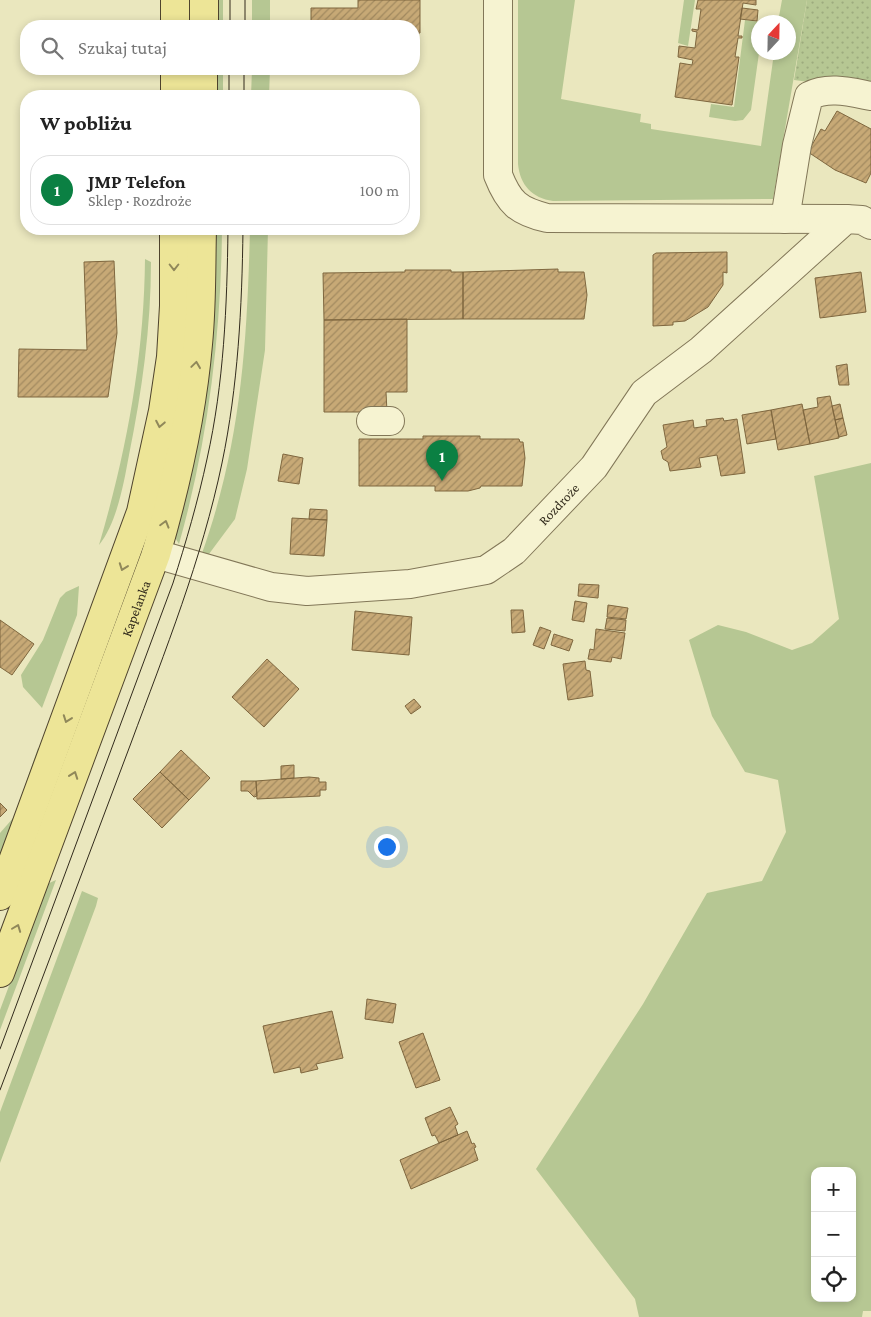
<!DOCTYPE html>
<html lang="pl">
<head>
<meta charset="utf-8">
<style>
  :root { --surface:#fff; --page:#f6f6f6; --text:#222; --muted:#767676; --line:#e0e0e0; --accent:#0b8043 }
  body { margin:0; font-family:"Crimson Pro",serif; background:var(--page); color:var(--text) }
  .controls { position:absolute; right:15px; bottom:15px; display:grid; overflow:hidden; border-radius:10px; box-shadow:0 2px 8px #0003 }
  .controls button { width:45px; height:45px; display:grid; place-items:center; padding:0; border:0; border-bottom:1px solid var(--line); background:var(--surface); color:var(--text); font:25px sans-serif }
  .compass { position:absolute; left:751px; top:15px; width:45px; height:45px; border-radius:50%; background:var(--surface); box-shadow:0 2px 8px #0003; rotate:22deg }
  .you { position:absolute; left:386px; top:846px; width:18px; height:18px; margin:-12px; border:4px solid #fff; border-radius:50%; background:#1a73e8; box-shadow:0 0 0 8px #1a73e833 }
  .badge { display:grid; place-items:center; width:32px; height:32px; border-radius:50%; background:var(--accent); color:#fff; font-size:16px; font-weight:700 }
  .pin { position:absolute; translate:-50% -41px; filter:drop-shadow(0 1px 2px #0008) }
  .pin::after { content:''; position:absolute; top:26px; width:18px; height:15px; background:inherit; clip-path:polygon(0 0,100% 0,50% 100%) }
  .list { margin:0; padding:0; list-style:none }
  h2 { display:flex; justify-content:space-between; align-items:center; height:65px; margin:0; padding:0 20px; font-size:21px }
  h2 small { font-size:16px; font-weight:400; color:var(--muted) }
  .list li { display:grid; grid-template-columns:32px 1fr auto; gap:15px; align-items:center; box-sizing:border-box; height:70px; margin:0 10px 10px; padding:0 10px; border:1px solid var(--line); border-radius:20px }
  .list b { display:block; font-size:19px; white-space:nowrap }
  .list p { margin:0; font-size:16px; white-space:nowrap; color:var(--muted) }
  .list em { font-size:16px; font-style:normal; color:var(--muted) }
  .icon { flex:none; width:28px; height:28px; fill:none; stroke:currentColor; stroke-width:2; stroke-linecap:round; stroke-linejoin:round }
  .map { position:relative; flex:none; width:871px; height:1317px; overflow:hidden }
  .search { position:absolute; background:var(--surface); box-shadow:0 2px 8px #0003; left:20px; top:20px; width:400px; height:55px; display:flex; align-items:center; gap:12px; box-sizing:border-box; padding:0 18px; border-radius:20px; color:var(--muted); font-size:19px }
  .panel { position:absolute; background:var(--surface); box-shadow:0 2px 8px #0003; left:20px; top:90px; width:400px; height:145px; border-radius:20px }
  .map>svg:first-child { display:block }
  .grass { fill:#b6c793; fill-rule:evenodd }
  .park { fill:url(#park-dots) }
  .building { fill:url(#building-hatch); stroke:#7f673f }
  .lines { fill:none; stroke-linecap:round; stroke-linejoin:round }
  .minor-casing { stroke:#827758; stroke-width:30 }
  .major-casing { stroke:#4f442d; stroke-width:30 }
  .minor { stroke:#f6f3d1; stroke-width:28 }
  .major { stroke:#ede597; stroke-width:28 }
  .tram { stroke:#322b1c; stroke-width:1 }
  .oneway { stroke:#90885a }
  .labels { text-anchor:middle; stroke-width:4; stroke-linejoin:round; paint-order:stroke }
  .street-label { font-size:14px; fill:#322b1c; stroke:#f3f0cd }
</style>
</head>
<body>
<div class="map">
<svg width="871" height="1317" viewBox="0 0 871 1317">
  <defs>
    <pattern id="park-dots" width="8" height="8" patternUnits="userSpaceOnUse" patternTransform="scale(1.25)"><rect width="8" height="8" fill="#b6c793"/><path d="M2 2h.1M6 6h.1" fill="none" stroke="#9dab7e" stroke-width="1.8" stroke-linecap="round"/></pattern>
    <pattern id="building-hatch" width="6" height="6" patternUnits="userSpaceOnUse" patternTransform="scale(1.25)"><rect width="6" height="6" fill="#c7a976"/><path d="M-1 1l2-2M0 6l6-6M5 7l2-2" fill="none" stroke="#a28a60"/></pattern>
  </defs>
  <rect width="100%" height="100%" fill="#eae7be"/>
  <path class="grass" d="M217,0H223V26H217Z
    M252,0H270V26H252Z
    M518,0H575L561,99L641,114L640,122L651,124V129L761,146L774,53L788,52V22H778L782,0H807L773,199L553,201C532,198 520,185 518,164Z
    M684,0H695L688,46L678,43Z
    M745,20L760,22L759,53L751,110L743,120L735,121L709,117L711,104L734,107Z
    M216,69H223V96H216Z
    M252,69H270L269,96H251Z
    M214,229H222C221,336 208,441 179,544L174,536Z
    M250,229H268L265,350L247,469L235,519L206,558L201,556C241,445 247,345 250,229Z
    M145,259L151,262C151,327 142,391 129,455C124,482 117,523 99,545C127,450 144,357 145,259Z
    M871,463V1311H863L862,1317H639L635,1299L536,1169L643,1004L707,893L762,881L786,832L778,780L745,772L712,716L689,640L718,625L746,632L792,650L812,643L839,619L814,476ZM815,1171H852V1298H815Z
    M79,586L77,615L42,708L23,687L21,675L43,640L60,598L66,592Z
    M38,748L39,757L0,863V833L14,817Z
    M56,880L0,1030V1010L47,884Z
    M82,891L98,898L96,906L0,1163V1112Z"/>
  <path class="park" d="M807,0H871V90L794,80Z"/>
  <path class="building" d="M358,0H420V33H414V26H311V8H358Z
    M698,0H756V5L743,3L738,36H742V38H738L735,57H739L732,105L675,97L680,63L692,65L693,60L678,57L679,46L695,48L697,32L692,31V29L698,30L701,9H696Z
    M742,8L758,10L757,21L740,19Z
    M311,69H365V72L311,71Z
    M837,111L871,129V173L866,183L835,170L808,152L821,129L825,131Z
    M414,119H418L417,179H414Z
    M727,252V273L723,272V285L708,307L685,321L673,322V325L653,326V255L656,253Z
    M114,261L117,333L108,397H18L19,349L87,350L84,262Z
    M558,269V272H584L587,295L584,319H463V272Z
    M405,270H451V272H463V319L324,320L323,273L405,272Z
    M861,272L866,312L820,318L815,278Z
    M407,319V392H386L387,412H324V320Z
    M847,364L849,385H839L836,366Z
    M830,396L839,438L810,444L803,410L818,407L817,398Z
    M802,404L810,444L778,450L771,410Z
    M840,404L843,418L835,420L832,406Z
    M771,410L776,439L747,444L742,415Z
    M723,418L724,421L737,419L745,473L721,476L717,455L699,458L701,467L670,471L668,462L663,459L661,451L667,447L663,425L693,420L694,428L707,426L706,420Z
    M843,418L847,435L839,437L835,420Z
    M423,436H480V439H519L520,442H523L525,458L522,486H481L480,488L468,491H435V486H359V439H423Z
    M283,454L303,458L299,484L278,481Z
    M310,509L327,510V520L309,519Z
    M292,518L327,520L324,556L290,554Z
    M579,584L599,585L598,598L578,596Z
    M575,601L587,603L584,622L572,620Z
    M608,605L628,608L626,619L607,617Z
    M511,610H523L525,632L512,633Z
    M355,611L412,617L409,655L352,650Z
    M607,618L626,620L625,631L605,629Z
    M0,620L34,644L12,675L0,667Z
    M540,627L551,631L544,649L533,645Z
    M596,629L625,633L621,659L612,657L611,662L588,659L590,649L594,650Z
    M554,634L573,640L569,651L551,645Z
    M267,659L299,689L264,727L232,697Z
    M585,661L586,670L590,671L593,696L568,700L563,664Z
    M414,699L421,707L411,714L405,706Z
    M181,750L210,778L189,800L160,772Z
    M294,765V778L281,779V766Z
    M160,772L189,800L162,828L133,799Z
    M309,777L319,778V782H326V790H320V796L257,799L256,781Z
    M241,781H256L257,796L254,797L248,791H241Z
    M0,803L7,810L0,817Z
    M367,999L396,1004L393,1023L365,1019Z
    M332,1011L343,1058L316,1064L318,1069L301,1073L300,1067L274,1073L263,1026Z
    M423,1033L440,1080L416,1088L399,1042Z
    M450,1107L458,1124L455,1126L458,1135L439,1143L435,1135L432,1136L425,1118Z
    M467,1131L472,1144L474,1143L476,1147L474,1148L478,1160L411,1189L400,1160Z"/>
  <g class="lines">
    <g class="minor-casing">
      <g id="minor">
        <path d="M498,0V175C509,203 518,211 547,218L846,219"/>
        <path d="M785,219L797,145L809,96C828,86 850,92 871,96"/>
        <path d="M371,421H390"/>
        <path id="s1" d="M156,554L271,587L307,591L410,584L486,570L514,551L594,467L644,393L701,350L846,219L862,220L871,225"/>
      </g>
    </g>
    <g class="major-casing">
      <g id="major">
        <path d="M175,26V0"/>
        <path d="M204,26V0"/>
        <path d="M175,96V69"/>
        <path d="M203,96V69"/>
        <path d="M0,896L141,512L163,411L171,357L174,306V229"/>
        <path id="s2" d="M0,973L156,554C176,485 192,415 198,344C202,305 201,267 202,229"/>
      </g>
    </g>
    <use href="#minor" class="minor"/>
    <use href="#major" class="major"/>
    <path class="tram" d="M230,26V0
      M245,26V0
      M229,96V69
      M244,96V69
      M0,1049L173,583C186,542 198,501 207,459C224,383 227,306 228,229
      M0,1090C44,975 87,859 131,743C165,651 202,559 222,463C238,386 242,308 243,229"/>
  </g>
  <defs><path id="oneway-chevron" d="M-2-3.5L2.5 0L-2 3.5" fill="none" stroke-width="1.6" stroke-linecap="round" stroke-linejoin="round" transform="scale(1.25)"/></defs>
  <g class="oneway">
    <use href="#oneway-chevron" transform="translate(174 267) rotate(90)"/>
    <use href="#oneway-chevron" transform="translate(196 365) rotate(-82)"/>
    <use href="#oneway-chevron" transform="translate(160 424) rotate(101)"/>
    <use href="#oneway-chevron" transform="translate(165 524) rotate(-74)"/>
    <use href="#oneway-chevron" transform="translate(123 567) rotate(110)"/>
    <use href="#oneway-chevron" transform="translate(67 719) rotate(110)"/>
    <use href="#oneway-chevron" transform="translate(74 775) rotate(-70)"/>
    <use href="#oneway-chevron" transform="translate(17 928) rotate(-69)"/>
  </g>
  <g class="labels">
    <g class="street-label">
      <text dy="5" stroke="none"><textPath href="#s1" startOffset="435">Rozdroże</textPath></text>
      <text dy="5" stroke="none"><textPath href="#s2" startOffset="389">Kapelanka</textPath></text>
    </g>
  </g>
</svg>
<div class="controls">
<button>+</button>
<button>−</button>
<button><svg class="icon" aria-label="locate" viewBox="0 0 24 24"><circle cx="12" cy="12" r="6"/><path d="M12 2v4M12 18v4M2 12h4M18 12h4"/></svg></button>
</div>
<svg class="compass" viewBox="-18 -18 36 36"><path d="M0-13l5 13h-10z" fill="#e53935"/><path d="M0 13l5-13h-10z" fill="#767676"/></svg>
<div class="you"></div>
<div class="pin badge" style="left:442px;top:481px">1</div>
<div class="search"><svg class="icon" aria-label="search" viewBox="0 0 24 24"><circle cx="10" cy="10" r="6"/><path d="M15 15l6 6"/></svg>Szukaj tutaj</div>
<section class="panel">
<h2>W pobliżu<small></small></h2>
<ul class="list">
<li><span class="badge">1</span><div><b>JMP Telefon</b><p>Sklep · Rozdroże</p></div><em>100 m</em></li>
</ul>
</section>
</div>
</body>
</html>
